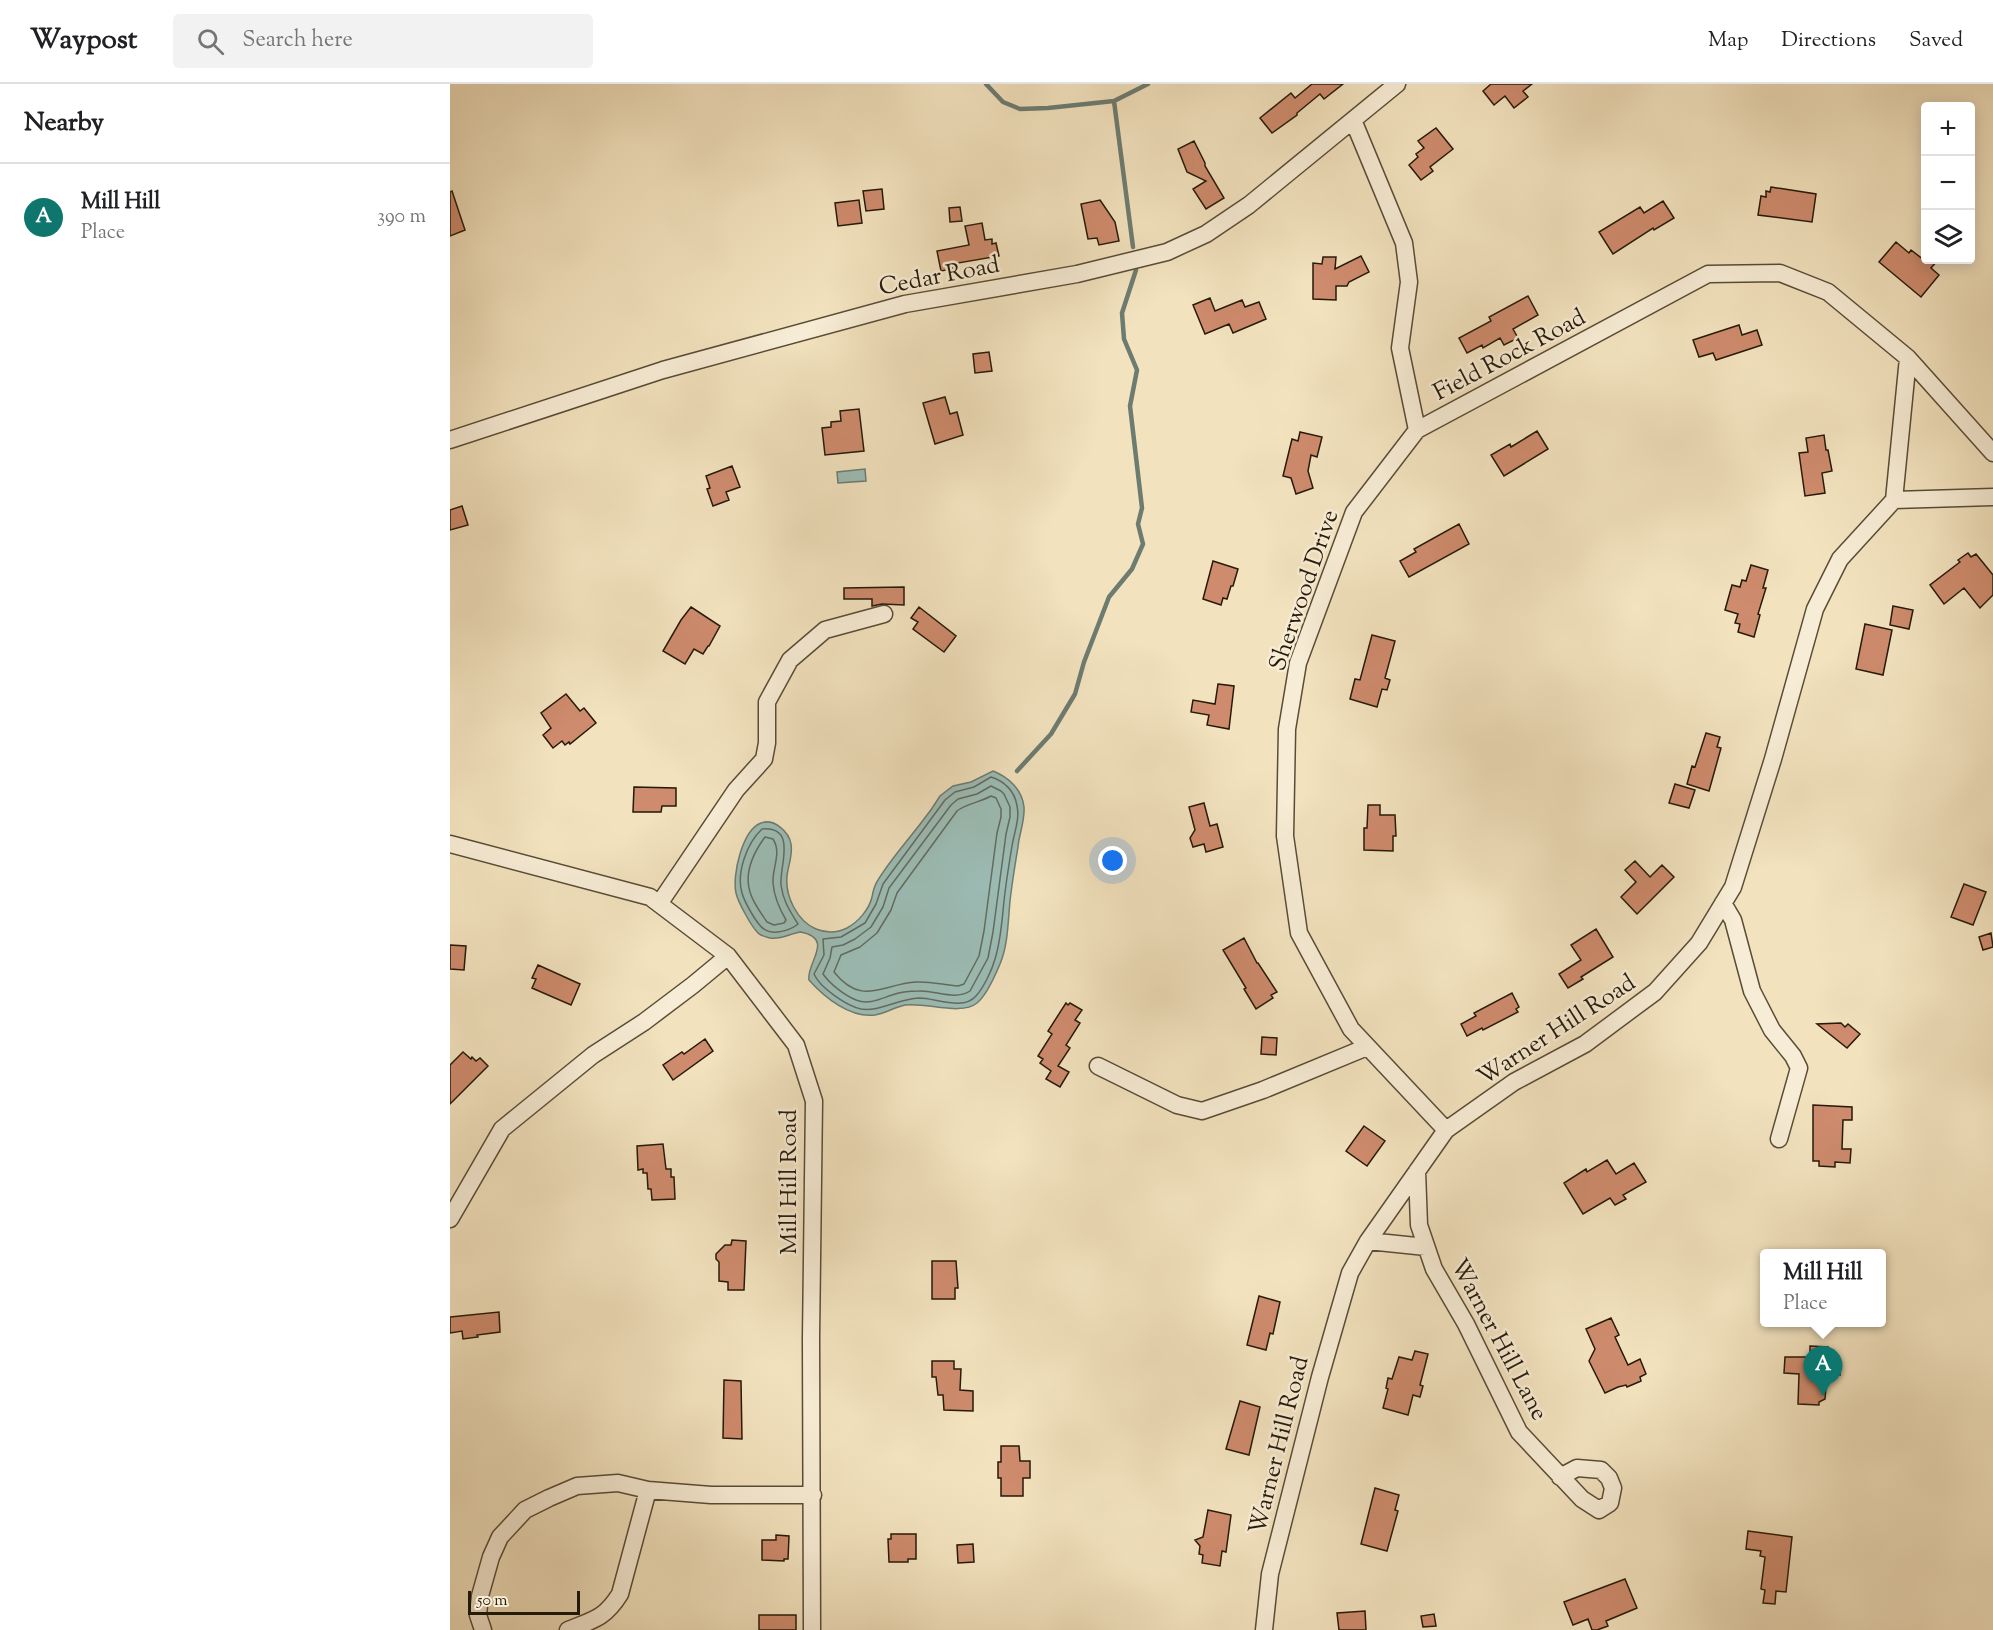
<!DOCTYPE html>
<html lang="en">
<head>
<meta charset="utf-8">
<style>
  :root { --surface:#fff; --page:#f2f2f2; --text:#202124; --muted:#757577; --line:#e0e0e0; --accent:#0f766e }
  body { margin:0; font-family:"Sorts Mill Goudy",serif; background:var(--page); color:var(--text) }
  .controls { position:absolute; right:18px; top:18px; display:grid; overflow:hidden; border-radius:6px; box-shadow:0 3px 15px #0003 }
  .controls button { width:54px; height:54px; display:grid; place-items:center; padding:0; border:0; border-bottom:2px solid var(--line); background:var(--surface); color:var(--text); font:30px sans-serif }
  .scale { position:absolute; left:18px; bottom:15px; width:112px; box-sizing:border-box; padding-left:6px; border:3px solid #261a09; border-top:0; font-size:16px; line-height:21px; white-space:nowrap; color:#261a09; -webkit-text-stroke:4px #f7ecd5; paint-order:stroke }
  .you { position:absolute; left:663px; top:777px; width:21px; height:21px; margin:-15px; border:4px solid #fff; border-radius:50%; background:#1a73e8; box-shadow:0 0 0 9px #1a73e833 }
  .badge { display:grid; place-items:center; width:39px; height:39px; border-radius:50%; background:var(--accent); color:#fff; font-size:20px; font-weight:700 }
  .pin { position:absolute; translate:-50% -50px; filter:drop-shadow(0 2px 3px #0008) }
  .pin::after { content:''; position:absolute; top:32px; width:21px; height:18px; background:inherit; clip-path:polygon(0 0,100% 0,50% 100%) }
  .popup { position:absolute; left:1310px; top:1165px; width:126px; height:78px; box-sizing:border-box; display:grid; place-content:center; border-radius:6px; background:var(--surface); filter:drop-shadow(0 2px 4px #0005); font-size:20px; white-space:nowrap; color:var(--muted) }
  .popup b { font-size:22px; color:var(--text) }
  .popup::after { content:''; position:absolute; left:50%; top:100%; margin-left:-12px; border:12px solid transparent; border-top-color:var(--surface) }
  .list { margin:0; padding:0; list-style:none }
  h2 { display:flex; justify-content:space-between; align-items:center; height:78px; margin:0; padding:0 24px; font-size:26px }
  h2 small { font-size:20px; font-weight:400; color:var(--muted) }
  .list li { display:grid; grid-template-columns:39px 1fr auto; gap:18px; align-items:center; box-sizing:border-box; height:108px; padding:0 24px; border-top:2px solid var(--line) }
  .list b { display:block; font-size:22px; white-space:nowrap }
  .list p { margin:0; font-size:20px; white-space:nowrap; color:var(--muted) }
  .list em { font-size:20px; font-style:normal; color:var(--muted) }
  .icon { flex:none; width:33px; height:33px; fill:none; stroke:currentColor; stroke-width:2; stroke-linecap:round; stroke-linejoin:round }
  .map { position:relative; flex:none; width:1543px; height:1546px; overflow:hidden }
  header { display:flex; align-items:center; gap:36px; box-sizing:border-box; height:84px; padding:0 30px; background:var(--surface); border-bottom:2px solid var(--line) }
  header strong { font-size:28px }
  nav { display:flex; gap:33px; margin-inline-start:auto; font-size:21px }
  .search { width:420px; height:54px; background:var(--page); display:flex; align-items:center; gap:15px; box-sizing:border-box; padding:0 21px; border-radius:6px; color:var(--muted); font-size:22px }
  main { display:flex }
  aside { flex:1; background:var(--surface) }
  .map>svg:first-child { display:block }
  .water { fill:#9cbdb6; stroke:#6d7c71; stroke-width:1.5 }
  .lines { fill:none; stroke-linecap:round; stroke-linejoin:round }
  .shore { stroke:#616c60; stroke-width:1.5 }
  .stream { stroke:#6d7c71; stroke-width:4.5 }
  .building { fill:#ce8b6d; stroke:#261a09; stroke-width:1.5 }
  .minor-casing { stroke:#594c36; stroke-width:19 }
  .minor { stroke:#f7ecd5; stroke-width:16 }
  .labels { text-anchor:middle; stroke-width:5; stroke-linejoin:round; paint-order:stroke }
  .street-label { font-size:24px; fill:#261a09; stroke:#f7ecd5 }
</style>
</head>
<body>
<header>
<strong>Waypost</strong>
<div class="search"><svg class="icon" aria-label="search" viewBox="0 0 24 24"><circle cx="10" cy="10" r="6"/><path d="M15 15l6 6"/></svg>Search here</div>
<nav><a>Map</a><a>Directions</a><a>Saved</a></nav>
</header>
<main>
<aside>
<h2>Nearby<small></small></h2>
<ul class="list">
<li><span class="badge">A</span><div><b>Mill Hill</b><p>Place</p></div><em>390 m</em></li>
</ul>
</aside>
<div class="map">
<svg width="1543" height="1546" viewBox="0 0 1543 1546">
  <rect width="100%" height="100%" fill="#f2e2be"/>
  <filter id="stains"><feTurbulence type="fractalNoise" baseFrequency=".00333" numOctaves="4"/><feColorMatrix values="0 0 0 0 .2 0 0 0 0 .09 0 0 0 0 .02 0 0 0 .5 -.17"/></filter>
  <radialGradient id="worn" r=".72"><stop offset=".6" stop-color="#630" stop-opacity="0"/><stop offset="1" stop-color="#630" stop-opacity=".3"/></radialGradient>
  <path class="water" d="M415,385L416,397L388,399L387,388Z
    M543,687C558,693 572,705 574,723C575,737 569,750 568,763C565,781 562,799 560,817C558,838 558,861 550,880C545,892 537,911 527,919C511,932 476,918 455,921C445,923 436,929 425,931C400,934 375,914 359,896C356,879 385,855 351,848C341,849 331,856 320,854C316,853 311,852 308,849C301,842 288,818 286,809C282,792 292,746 311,739C324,734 339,748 341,760C343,771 338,782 337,792C335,812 347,837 366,845C376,849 387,849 397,844C408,838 419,826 422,813C423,807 424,802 428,796C442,773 461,753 477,731C482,725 486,718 490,712L503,702L521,698Z"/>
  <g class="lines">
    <path class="shore" d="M541,693C554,697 565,707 567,722C570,735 564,749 562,762C559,780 556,798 554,817C552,836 551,856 545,875C542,886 534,903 526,912C513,927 486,914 469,914C448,915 429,928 411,925C397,922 370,904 364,890L374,871L373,855L391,853L415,839L426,820L433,800L495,716L505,708L524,703Z
      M541,702L551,707L554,710L560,723V733L556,750L543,848L538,874L520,907C505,917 485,906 469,907C460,907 450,908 442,911C430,915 419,921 406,916C394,911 380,900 373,890L380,874L382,863L393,861L405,855L421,843L433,823L439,804L501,721L508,715L527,710Z
      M541,712L546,714L551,725V733L547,749L534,847L529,872L514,900L508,902C494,901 480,897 466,898C432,900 412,923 384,888L391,871L410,863L427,849L441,826L447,809L507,727C515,720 531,718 541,712Z
      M312,745C348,742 329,783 331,801C333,817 340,827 348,840C341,846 323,852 314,845C307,841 294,817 292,809C286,789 297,759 312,745Z
      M315,753L323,755C332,769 322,784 323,799C324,812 329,824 336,836L334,839L324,841L317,838C311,829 303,819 300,808C294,789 304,768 315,753Z"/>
    <path class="stream" d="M536,0L553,18L570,25L598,24L664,17L698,0
      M664,17L683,163
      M567,687L601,650L625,610L634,578L659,513L682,485L693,460L688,440L692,424L680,322L687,286L674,255L672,229L686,186"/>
  </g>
  <path class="building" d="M862,0H893L874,15L870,10L847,29V31L822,49L810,34L841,9L845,14Z
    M1041,0H1082L1073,7L1078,13L1064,24L1055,12L1044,21L1033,7Z
    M986,44L1003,65L980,83L983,87L971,96L959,81L968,73L966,70L974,64L968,57Z
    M744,57L755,79V82L774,114L756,125L743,105L756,97L737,88L728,65Z
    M1321,103L1366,110L1362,138L1308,131L1311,112L1316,113V107L1320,108Z
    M432,105L434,125L416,127L413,107Z
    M2,107L15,146L0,152V108Z
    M409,116L412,139L388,142L385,119Z
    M650,116L665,138L669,157L649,161L647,154L638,155L631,120Z
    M1213,117L1224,134L1204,146L1203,144L1163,170L1149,148L1190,123L1194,129Z
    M510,123L512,137L500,138L499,124Z
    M532,139L535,156L542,155V160L546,159L549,172L502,180L503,185L491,187L487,167L519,161L515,142Z
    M1446,158L1459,169L1461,166L1474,176H1488L1481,184L1489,191L1471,213L1429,178Z
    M911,172L919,188L899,198L897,202H886V216L863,215V179L872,180L873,173H886L885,185Z
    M1078,212L1088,231L1063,245L1068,254L1054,261L1050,254L1033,264L1032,261L1017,269L1009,254L1041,237L1039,233Z
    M760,214L765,227L792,216L795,223L809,218L816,235L783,249L779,240L755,250L743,221Z
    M1289,241L1292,251L1307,246L1312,261L1266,276L1263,269L1249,273L1243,256Z
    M539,268L542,287L525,289L523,270Z
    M495,313L500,330L507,328L513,351L485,360L473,319Z
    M409,325L414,367L375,371L372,344L381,343V338L391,337L390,327Z
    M1087,347L1098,365L1054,392L1041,371L1060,360L1061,363Z
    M850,348L872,353L867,373L861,371L858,387L863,404L846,410L841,394L833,392L842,355L848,357Z
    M1374,351L1376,366H1378L1382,387L1372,389L1375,409L1355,412L1349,369L1358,368L1356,354Z
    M282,382L290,403L276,408L279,416L263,422L257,405L260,404L256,392Z
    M12,422L18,441L0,446V426Z
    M1009,440L1019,460L959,493L950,477L966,468L964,465Z
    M1518,469L1521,473L1526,470L1543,491V511L1530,524L1514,504L1494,520L1480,501L1510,478L1508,476Z
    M763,477L788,485L783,502H781L777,515L773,514L771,521L753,515Z
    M1301,481L1318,486L1313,504H1316L1308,530L1310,531L1304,553L1288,548L1290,540L1285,539L1288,530L1275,526L1282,501L1290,503L1292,496L1296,497Z
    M454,503V521L432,520L422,522V515H394V504Z
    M1443,522L1463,526L1459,545L1440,541Z
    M241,523L270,542L259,562H258L253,570L244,565L235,580L213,567L231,536Z
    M469,523L506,552L494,568L463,545L468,538L461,534Z
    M1415,540L1442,546L1433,591L1406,585Z
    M922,551L945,557L935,594L940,596L937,606L932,605L927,623L900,615L905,595L910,596Z
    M768,600L784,602L779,645L757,641L759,631L741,628L743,616L765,620Z
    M116,610L130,627L134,624L146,639L120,660L119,658L115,661L112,657L103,664L93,651L101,644L91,629Z
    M1256,649L1270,653L1267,663L1271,664L1259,707L1237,700L1242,682L1245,683Z
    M1225,700L1245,706L1239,724L1219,719Z
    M184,703L226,704V722H212L211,728H183Z
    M754,719L760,742L767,740L773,763L756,768L754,760L743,763L740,754L745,746L739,723Z
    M918,721H930V731H945L946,752H943V767L914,766V744H917Z
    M1185,777L1200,793L1212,781L1224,793L1187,830L1171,813L1186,798L1175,786Z
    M1514,800L1536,808L1523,841L1501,833Z
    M1146,845L1163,873L1131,893L1133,895L1118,904L1109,890L1131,876L1121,861Z
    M1541,849L1543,863L1533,866L1529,853Z
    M794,854L807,879H808L827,908L821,911L823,914L806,925L794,905L796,904L773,866Z
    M0,861L16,862L14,886L0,885Z
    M88,881L130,900L121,921L82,904L86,895L82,894Z
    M1062,909L1069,923L1066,925L1068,928L1033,946L1032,944L1017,952L1011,940L1026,932L1024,929Z
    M616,919L618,921L620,919L632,926L625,936L630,939L616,961L620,964L608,982L619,988L610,1003L596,995L601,987L590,979L593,975L588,972L602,950L598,947Z
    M1391,939L1395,943L1398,940L1410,950L1397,964L1367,940Z
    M812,953L827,954L826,971L811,970Z
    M255,955L263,967L223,996L213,981L232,968L234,970Z
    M13,968L21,975L22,973L26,977L30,974L38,982L0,1020V981Z
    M1363,1021L1402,1023V1036H1393L1392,1065H1401L1400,1079L1385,1078V1083L1369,1082V1077H1363Z
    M914,1042L935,1057L917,1082L896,1067Z
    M213,1060L216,1085H221V1093H224L225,1115L202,1116L201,1105H198L197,1089H193V1085L188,1086L187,1062Z
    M1157,1076L1166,1090L1184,1079L1196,1098L1173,1111L1176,1115L1165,1121L1160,1114L1133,1130L1114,1099L1136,1085L1137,1088Z
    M282,1156L296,1157L294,1206H278V1198L269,1197V1178L266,1175V1170L275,1161H281Z
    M482,1177H506L508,1204H505V1215H482Z
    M809,1212L830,1218L823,1250L820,1249L816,1266L797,1261Z
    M49,1228L50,1248L27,1251L28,1253L13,1255L12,1247L0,1249V1233Z
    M1161,1234L1169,1251L1165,1253L1178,1281L1190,1275L1196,1290L1190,1293L1191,1297L1177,1303L1176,1301L1168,1303L1155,1309L1139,1277L1145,1265L1136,1245Z
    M1360,1262L1378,1263V1276H1390V1291H1377L1375,1315L1369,1318V1321L1348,1320L1349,1290L1334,1289L1335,1273H1360Z
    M965,1267L978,1270L970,1301L973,1302L970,1313L963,1311L958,1331L933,1324L938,1305L936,1304L938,1294L942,1295L949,1273L962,1276Z
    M482,1277H504V1285H511L510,1306L523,1307V1327L494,1326L493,1311H488L486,1293H482Z
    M274,1296L291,1297L292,1355L273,1354Z
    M790,1317L810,1323L799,1371L776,1365Z
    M551,1362H569L570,1377H580V1394H573V1412H551V1394H548V1378H551Z
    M925,1404L949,1411L945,1426L948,1427L937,1467L911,1460Z
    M758,1426L781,1431L776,1468L772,1467L770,1482L752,1479L753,1471L749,1470L750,1462L745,1456L753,1453Z
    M1298,1447L1342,1453L1336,1508L1326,1507L1325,1520L1313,1519L1315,1506L1311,1505L1315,1473L1310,1472L1311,1467L1296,1465Z
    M441,1450H466V1475H458V1478H439L438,1455H441Z
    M326,1451L339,1452L338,1475H334V1477L312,1476V1456H326Z
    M523,1460L524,1478L508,1479L507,1461Z
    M1175,1495L1187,1524L1156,1537L1158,1542L1147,1546H1142L1138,1535L1123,1541L1114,1518Z
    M915,1527L916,1546H889L887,1529Z
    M984,1530L986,1542L973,1543L971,1532Z
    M309,1531H346V1546H309Z"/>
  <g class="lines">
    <g class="minor-casing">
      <path id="minor" d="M903,36L954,159L959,198L950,264L967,346
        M0,356L213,286L455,220L627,190L717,168L756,150L799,121L947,0
        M1444,416L1458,274
        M0,760L200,813L278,872L346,961L364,1017L361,1254L362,1546
        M1273,819L1283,836L1302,907L1322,946L1343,972L1349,984L1329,1055
        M209,820L286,706L314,675L317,659V618L340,576L375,546L434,530
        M648,982L727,1021L752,1027L813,1006L917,963
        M996,1046L901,945L849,849L835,752L837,645L848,579L904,428L967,346L1258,190L1330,189L1378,208L1458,274L1543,369
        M967,1087L969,1141L984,1185L1016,1240L1069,1348L1132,1415L1149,1426L1160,1419L1163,1404L1159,1394L1151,1386L1127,1384L1110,1393
        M0,1135L52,1045L143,971L194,938L243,901L278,872
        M918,1157L976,1163
        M33,1546L28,1531L30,1512L41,1473L50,1453L75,1426L99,1414L127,1402L168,1399L198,1406L261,1411H363
        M118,1546C144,1536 155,1534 170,1510L198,1406
        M814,1546L820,1490L870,1293L900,1189L918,1157L996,1046L1064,998L1135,960L1205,908L1249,859L1283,803L1323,675L1365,525L1390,475L1444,416L1543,413"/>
    </g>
    <use href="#minor" class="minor"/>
  </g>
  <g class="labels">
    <g class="street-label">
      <text transform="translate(489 191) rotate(-11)" y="8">Cedar Road</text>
      <text transform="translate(1059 270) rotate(-28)" y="8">Field Rock Road</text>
      <text transform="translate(853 506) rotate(-71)" y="8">Sherwood Drive</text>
      <text transform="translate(1106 945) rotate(-33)" y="8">Warner Hill Road</text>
      <text transform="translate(338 1098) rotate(-90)" y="8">Mill Hill Road</text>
      <text transform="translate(1050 1255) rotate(62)" y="8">Warner Hill Lane</text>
      <text transform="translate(828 1361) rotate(-76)" y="8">Warner Hill Road</text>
    </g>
  </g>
  <rect width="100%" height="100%" filter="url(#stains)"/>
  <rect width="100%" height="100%" fill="url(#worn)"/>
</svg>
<div class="controls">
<button>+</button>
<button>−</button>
<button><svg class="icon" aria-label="layers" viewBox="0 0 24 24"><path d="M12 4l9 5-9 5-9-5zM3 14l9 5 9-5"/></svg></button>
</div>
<div class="scale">50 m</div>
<div class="you"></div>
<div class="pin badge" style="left:1373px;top:1312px">A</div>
<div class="popup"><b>Mill Hill</b>Place</div>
</div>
</main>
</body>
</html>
